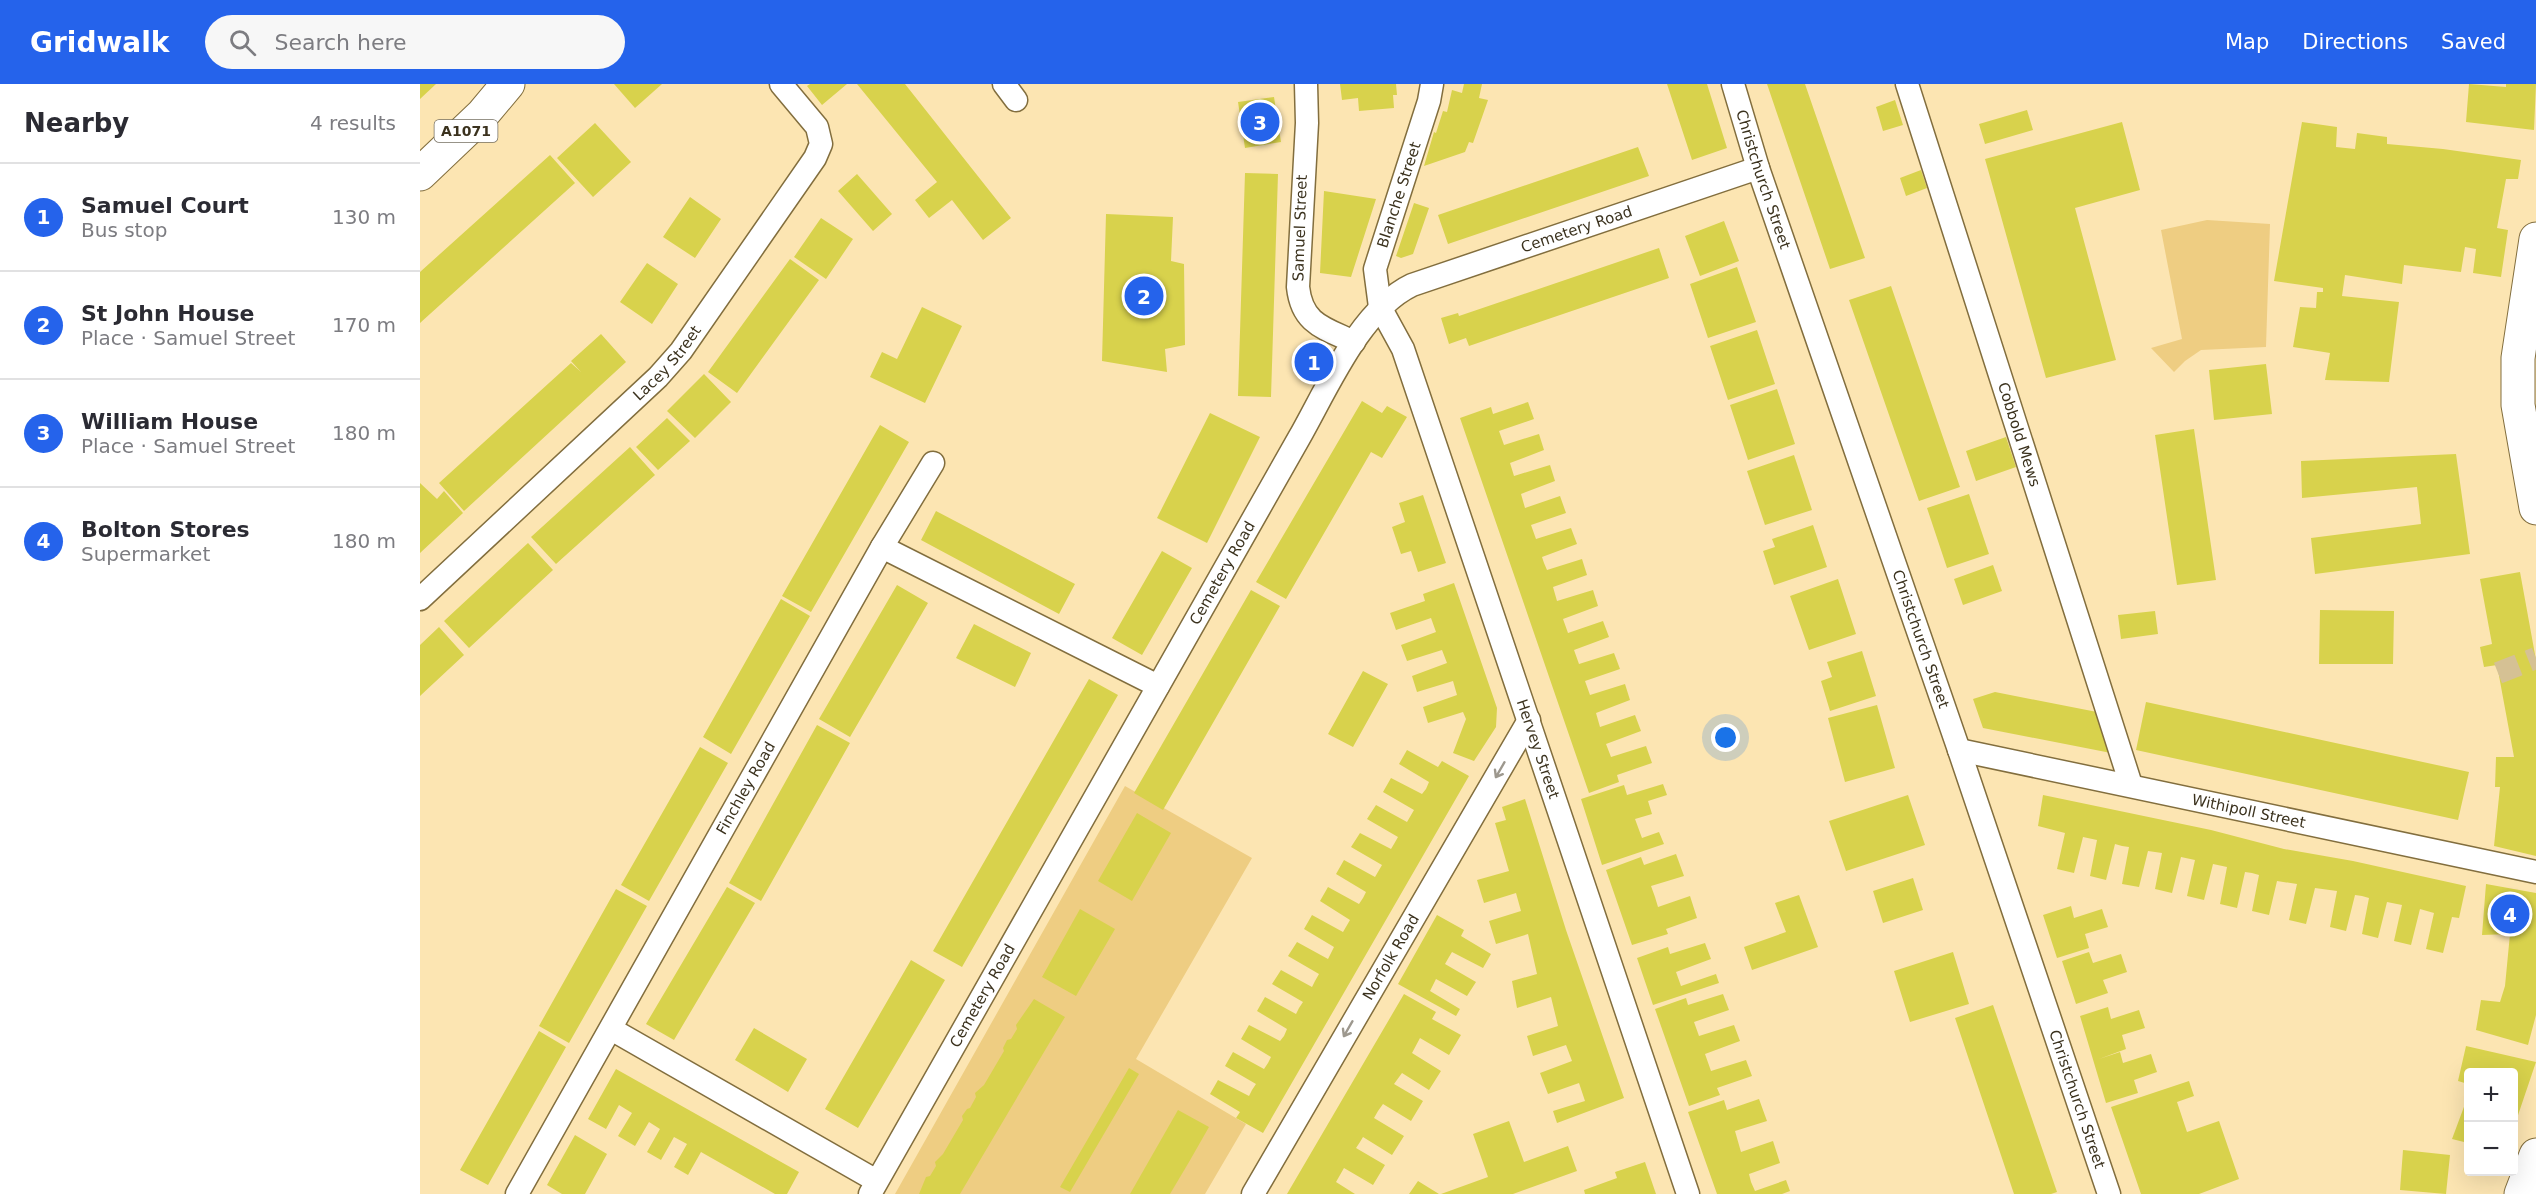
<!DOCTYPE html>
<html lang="en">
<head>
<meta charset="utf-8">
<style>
  :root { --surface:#fff; --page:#f7f7f7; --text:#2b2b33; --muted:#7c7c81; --line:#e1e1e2; --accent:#2563eb }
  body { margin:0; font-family:"DejaVu Sans",sans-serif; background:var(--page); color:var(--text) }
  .controls { position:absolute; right:18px; bottom:18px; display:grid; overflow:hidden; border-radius:6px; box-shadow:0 6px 24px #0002 }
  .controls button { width:54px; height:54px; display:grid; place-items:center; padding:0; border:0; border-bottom:2px solid var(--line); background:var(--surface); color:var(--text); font:30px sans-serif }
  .you { position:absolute; left:1306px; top:654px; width:21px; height:21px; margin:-15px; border:4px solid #fff; border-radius:50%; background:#1a73e8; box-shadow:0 0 0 9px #1a73e833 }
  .badge { display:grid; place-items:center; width:39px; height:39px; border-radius:50%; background:var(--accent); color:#fff; font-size:20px; font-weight:700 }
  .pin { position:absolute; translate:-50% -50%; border:3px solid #fff; box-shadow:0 2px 6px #0006 }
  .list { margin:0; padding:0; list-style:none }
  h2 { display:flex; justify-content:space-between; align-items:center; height:78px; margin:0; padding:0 24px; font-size:26px }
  h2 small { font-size:20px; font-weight:400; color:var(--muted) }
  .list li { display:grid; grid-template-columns:39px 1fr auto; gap:18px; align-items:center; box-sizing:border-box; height:108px; padding:0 24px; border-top:2px solid var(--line) }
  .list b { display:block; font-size:22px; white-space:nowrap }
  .list p { margin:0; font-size:20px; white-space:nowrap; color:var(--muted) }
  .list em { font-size:20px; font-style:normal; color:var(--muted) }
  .icon { flex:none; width:33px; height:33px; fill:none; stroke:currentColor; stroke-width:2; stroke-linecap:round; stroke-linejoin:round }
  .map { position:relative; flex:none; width:2116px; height:1110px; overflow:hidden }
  header { display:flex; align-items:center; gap:36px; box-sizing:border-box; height:84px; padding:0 30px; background:var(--accent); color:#fff }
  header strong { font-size:28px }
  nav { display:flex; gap:33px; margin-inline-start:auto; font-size:21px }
  .search { width:420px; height:54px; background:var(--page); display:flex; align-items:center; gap:15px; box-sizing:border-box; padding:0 21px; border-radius:33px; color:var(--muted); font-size:22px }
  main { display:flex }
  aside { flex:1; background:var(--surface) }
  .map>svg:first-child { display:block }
  .green { fill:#eecd82 }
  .building { fill:#d8d24c }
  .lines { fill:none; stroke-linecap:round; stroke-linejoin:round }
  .street-tunnel { stroke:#d5c194; stroke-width:22; stroke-dasharray:22 11; stroke-linecap:butt }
  .street-casing { stroke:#826e3e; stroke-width:25 }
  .secondary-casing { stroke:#826e3e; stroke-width:35 }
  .primary-casing { stroke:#826e3e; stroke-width:35 }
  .street { stroke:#fff; stroke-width:22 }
  .secondary { stroke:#fff; stroke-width:33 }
  .primary { stroke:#fff; stroke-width:33 }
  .oneway { stroke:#9d988e }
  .labels { text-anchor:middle; stroke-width:4.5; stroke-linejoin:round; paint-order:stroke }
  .shield { fill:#fff; stroke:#767062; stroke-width:1.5 }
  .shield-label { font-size:14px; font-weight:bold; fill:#3b321e }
  .street-label { font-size:15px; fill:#3b321e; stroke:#fff }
</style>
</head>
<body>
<header>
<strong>Gridwalk</strong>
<div class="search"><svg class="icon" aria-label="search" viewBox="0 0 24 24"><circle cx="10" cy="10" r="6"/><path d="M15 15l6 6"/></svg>Search here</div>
<nav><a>Map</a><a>Directions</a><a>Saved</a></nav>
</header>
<main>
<aside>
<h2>Nearby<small>4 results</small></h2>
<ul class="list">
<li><span class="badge">1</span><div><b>Samuel Court</b><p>Bus stop</p></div><em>130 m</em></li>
<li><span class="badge">2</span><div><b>St John House</b><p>Place · Samuel Street</p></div><em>170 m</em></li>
<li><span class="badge">3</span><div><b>William House</b><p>Place · Samuel Street</p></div><em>180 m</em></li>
<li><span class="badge">4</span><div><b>Bolton Stores</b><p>Supermarket</p></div><em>180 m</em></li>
</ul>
</aside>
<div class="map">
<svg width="2116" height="1110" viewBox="0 0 2116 1110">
  <rect width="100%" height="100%" fill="#fce5b2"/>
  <path class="green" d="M1787,136L1850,140L1846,263L1781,266L1765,277L1754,288L1731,264L1762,255L1741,146Z
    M705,702L832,774L716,975L826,1040L785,1110H475Z"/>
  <path class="building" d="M0,0H16L0,15Z
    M194,0H242L215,24Z
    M390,0H427L402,21L387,2Z
    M437,0H485L591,134L563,156L532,116L509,134L495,116L517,98Z
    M920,0H976L977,11H973L974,24L939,27L938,14L922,16Z
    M1044,0H1062L1059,14L1068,16L1053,59L1049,58L1045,68L1004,82L1014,48L1016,49L1023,27L1027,28L1032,6L1042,9Z
    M1247,0H1287L1307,64L1272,76Z
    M1347,0H1385L1445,174L1410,185Z
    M2049,0L2086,3V0H2116L2114,46L2046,38Z
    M854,13L861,58L825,64L818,18Z
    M1475,16L1483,41L1463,47L1456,23Z
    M1607,26L1613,46L1565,60L1559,40Z
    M1702,38L1720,106L1655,124L1696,276L1626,294L1565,75Z
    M1882,38L1917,43L1916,63L1935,65L1937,49L1967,53V60L2023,65L2101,76L2098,95H2086L2077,144L2088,146L2081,193L2053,189L2056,165L2045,163L2041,188L1984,181L1982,200L1925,191L1922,212L1979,218L1969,298L1905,296L1910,269L1873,263L1880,223L1896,224L1897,208H1903V204L1854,197Z
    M175,39L211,78L173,113L137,74Z
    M1218,63L1229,92L1028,160L1018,131Z
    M130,71L155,99L0,239V188Z
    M1501,86L1507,104L1486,112L1480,94Z
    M825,89L858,90L851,313L818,312Z
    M437,90L472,130L453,147L418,107Z
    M904,107L956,115L931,193L900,189Z
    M270,113L301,135L275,174L243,153Z
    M994,119L1009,124L993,170L981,174L976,172Z
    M686,130L753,133L751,177L764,180L765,261L745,265L747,288L682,277Z
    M401,134L433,155L406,195L374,173Z
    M1304,137L1319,177L1280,192L1265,152Z
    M1239,164L1249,194L1049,262L1046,254L1029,260L1021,234L1038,229L1039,232Z
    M370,175L399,196L317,309L288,288Z
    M227,179L258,200L232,240L200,218Z
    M1317,183L1336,238L1288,254L1270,200Z
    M1471,202L1540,403L1499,417L1429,216Z
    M502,223L542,242L505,319L450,293L462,268L477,275Z
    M1337,246L1355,300L1308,316L1290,262Z
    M181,250L206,278L44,427L19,399L151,279L161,288L151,277Z
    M1846,280L1852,330L1794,336L1789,286Z
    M284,290L311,318L275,354L247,327Z
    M1357,305L1375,360L1328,376L1310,321Z
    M942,317L962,329L967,322L987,333L962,374L951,368L866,515L836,498Z
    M1108,318L1114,335L1079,347L1084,361L1119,350L1124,366L1090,379L1094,392L1130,381L1135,397L1101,410L1105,424L1140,412L1146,429L1111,441L1116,455L1151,444L1157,460L1122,473L1124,479L1127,486L1162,475L1167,491L1133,503L1137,517L1173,506L1178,522L1143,535L1148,549L1183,537L1189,553L1154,566L1159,580L1194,569L1200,585L1165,597L1170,611L1205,600L1210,616L1176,629L1180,643L1215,631L1221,647L1186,660L1191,673L1226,662L1232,679L1197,691L1199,698L1169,709L1040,334L1071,323L1073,330Z
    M790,329L840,353L787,459L737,434Z
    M247,334L270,357L238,386L216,363Z
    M460,341L489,358L391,528L362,512Z
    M1774,345L1796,496L1757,501L1735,351Z
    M1586,353L1596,383L1556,397L1546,367Z
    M210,363L235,391L136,480L111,453Z
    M2036,370L2050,470L1895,490L1891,454L2001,440L1997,403L1882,414L1881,377Z
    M1374,371L1392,426L1345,441L1327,387Z
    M0,399L17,415L24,407L43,429L0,469Z
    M1549,410L1569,470L1527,484L1507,424Z
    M1003,411L1026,479L998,488L991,467L981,470L972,443L985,438L979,419Z
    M516,427L655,500L639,530L501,456Z
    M1393,441L1407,483L1354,501L1343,467L1355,463L1352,455Z
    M108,459L133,486L49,564L24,537Z
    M742,467L772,484L722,571L692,554Z
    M1573,481L1582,507L1543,521L1534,495Z
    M2100,488L2116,576V772L2074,762L2080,703H2075L2076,673H2094L2077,581L2064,583L2060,563L2072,560L2060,495Z
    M1418,495L1436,550L1389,566L1370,512Z
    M1034,499L1077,624L1076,643L1054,677L1033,669L1046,635L1043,628L1008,639L1003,623L1037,611L1033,597L997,608L992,592L1027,579L1022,566L987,577L981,561L1016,548L1011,534L976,546L970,529L1005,517L1003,510Z
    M477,501L508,519L430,653L399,635Z
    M831,506L860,522L743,726L714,709Z
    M361,515L390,532L311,670L283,653Z
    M1900,526L1974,527L1973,580H1899Z
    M1735,527L1738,550L1701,555L1698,531Z
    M554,540L611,569L595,603L536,574Z
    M19,543L44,571L0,612V561Z
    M1442,567L1456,612L1410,627L1401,597L1412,593L1407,578Z
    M943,587L968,600L933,663L908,650Z
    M669,595L698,611L542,883L513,867Z
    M1575,608L1677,628L1691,669L1563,644L1553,615Z
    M1726,618L2049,688L2038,736L1716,666Z
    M1457,621L1475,684L1425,698L1408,634Z
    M397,641L430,659L341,817L309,799Z
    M280,663L308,679L229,817L201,801Z
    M987,666L1018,683L1022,677L1049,692L843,1049L816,1034L820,1028L790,1010L798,996L829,1012L832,1006L836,1000L805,982L813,968L844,985L848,979L851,973L821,955L829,941L860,957L864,952L867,945L837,927L845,913L876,930L879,924L883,918L852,900L861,886L892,903L895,897L899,890L868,872L877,858L908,875L914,863L884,845L892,831L923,848L930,836L900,817L908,803L939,820L943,814L946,808L916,790L924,776L955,793L962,781L931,763L940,749L971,765L974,760L978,753L947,735L956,721L987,738L994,726L963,708L971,694L1002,710L1006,705L1009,698L979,680Z
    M1243,700L1247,711L1228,717L1232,730L1215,735L1222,754L1239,748L1244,760L1182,781L1161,715L1204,701L1207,711Z
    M1488,711L1505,761L1426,787L1409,737Z
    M1623,711L1791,746L1864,765L1933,777L2046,802L2039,834L2032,833L2023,869L2006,865L2014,829L2000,825L1991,861L1974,857L1982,821L1967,818L1958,854L1942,850L1949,814L1942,812L1935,811L1926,847L1910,843L1917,807L1895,804L1886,840L1869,836L1877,800L1857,797L1849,831L1832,827L1839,791L1832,789L1825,788L1817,824L1800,820L1807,783L1793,780L1784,816L1767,812L1775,776L1761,773L1752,809L1735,805L1742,769L1728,767L1719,803L1702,800L1709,763L1702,762L1695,760L1686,796L1670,792L1677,756L1663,753L1654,789L1637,785L1645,749L1618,742Z
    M1105,715L1146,846L1204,1014L1137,1039L1133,1027L1165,1017L1159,999L1128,1010L1120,989L1152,977L1146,961L1113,972L1107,952L1138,942L1131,913L1097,924L1092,897L1117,890L1108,850L1076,860L1069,837L1101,827L1096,809L1064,819L1057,796L1089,787L1075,739L1086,736L1082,723Z
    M717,729L751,749L712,817L678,797Z
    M1256,770L1264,792L1231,802L1235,813L1238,823L1270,812L1277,834L1246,845L1248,850L1212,861L1186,786L1221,773L1224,781Z
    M1493,794L1503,826L1463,839L1453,807Z
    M2066,800L2116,809V931L2108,961L2056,946L2061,916L2080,918L2085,902L2090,850L2062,851Z
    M307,803L335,819L254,956L226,940Z
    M196,805L227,822L149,959L119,942Z
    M1379,811L1398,863L1332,886L1324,863L1366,848L1355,819Z
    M1651,822L1654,834L1682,825L1688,843L1665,850L1669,864L1637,874L1623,831Z
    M660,825L695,845L656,912L622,893Z
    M1017,831L1044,846L1041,852L1071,870L1063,884L1032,868L1029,873L1025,880L1056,898L1047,912L1016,895L1010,907L1040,925L1036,932L978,900Z
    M1285,859L1291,875L1256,888L1261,902L1296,890L1299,899L1233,921L1217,874L1248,863L1250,870Z
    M1533,868L1549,920L1490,938L1474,887Z
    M1669,868L1673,879L1701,870L1707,888L1683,896L1688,909L1656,920L1642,877Z
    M491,876L525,896L438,1044L405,1025Z
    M984,910L1016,928L1012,935L1041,951L1029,971L1000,954L992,969L1021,987L1009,1006L982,989L974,1000L1003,1017L991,1037L963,1020L958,1027L954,1034L984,1052L972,1071L943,1053L940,1058L936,1064L965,1081L953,1101L924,1084L916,1098L935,1110H867Z
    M1303,910L1309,926L1274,938L1279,952L1314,941L1320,957L1285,970L1291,987L1326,976L1332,992L1297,1004L1300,1011L1269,1022L1235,925L1266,914L1268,921Z
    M614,915L645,933L624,968L540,1110H499L506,1093L510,1092L516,1082L515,1078L523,1070L543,1036L542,1032L547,1025L550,1024L556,1013L555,1009L564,1001L584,967L583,964L587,956L591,955L597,945L596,941Z
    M1573,921L1637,1108L1631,1110H1594L1535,934Z
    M1688,923L1691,935L1719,926L1725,944L1702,951L1706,965L1679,975L1700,968L1703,979L1731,970L1737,988L1714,996L1718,1009L1686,1019L1660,932Z
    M334,944L387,975L368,1008L315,976Z
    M119,947L146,963L68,1101L40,1086Z
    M2046,962L2116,978L2094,1043V988H2048V1000L2038,997Z
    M709,984L719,990L650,1108L640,1103Z
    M196,985L379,1088L367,1110H355L281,1068L268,1091L254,1083L267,1060L254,1053L241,1076L227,1068L240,1045L229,1038L215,1062L198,1052L212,1029L199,1021L186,1045L168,1035Z
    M1769,997L1774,1012L1757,1018L1767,1048L1799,1037L1819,1095L1779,1110H1721L1691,1023Z
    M2048,1012V1059L2032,1055Z
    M1339,1015L1347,1037L1315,1047L1321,1068L1353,1057L1360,1079L1329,1090L1331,1098L1335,1107L1366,1096L1370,1107L1362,1110H1297L1268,1028L1304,1016L1307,1026Z
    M758,1026L789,1043L769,1078L750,1110H710Z
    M1089,1037L1104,1078L1148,1062L1157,1087L1093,1110H1021L1068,1093L1053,1050Z
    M155,1051L187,1070L165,1110H142L127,1101Z
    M1983,1066L2030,1071L2026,1110L1980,1106Z
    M1225,1078L1236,1110H1165L1164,1106L1197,1094L1195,1088Z
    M998,1097L1019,1110H989Z"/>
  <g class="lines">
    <path class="street-tunnel" d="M2078,589L2116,574"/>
    <g class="street-casing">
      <g id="street">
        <path d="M584,0L596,16"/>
        <path d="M886,0L887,39L878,203C882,240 904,244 934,258"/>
        <path id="s1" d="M1012,0L1009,17L955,185L960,223L983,265L1268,1110"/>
        <path id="s2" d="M1313,0L1338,84L1539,666L1689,1110"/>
        <path id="s3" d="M1487,0L1711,701"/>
        <path d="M462,463L738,602"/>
        <path id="s4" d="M0,515L238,293L261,267L395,74L401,60L397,43L361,0"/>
        <path id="s5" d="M1539,666L2116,788"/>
        <path d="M191,945L455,1096"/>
        <path id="s6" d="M97,1110L462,463L513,379"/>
        <path id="s7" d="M450,1110L879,354C907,305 940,226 992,201L1338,84"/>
        <path id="s8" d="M833,1110L1109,636"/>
      </g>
    </g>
    <g class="secondary-casing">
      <path id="secondary" d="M2116,155L2098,274V321L2116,424
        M2101,1110L2116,1071"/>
    </g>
    <g class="primary-casing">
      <path id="primary" d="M0,90L62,31L88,0"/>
    </g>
    <use href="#street" class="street"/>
    <use href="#secondary" class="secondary"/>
    <use href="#primary" class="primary"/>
  </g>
  <defs><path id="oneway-shaft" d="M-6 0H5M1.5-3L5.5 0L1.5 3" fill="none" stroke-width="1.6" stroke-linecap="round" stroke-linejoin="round" transform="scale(1.5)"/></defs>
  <g class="oneway">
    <use href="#oneway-shaft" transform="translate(1080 686) rotate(120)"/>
    <use href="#oneway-shaft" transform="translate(928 945) rotate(120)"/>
  </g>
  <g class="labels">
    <rect class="shield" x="14.5" y="36" width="63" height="22" rx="4.5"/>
    <g class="shield-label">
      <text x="46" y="52">A1071</text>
    </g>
    <g class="street-label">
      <text dy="5" stroke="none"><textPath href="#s2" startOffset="100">Christchurch Street</textPath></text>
      <text transform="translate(979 111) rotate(-72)" y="5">Blanche Street</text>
      <text transform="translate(880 144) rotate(-88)" y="5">Samuel Street</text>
      <text dy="5" stroke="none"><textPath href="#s7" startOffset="1236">Cemetery Road</textPath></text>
      <text dy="5" stroke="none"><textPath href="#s4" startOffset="342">Lacey Street</textPath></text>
      <text dy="5" stroke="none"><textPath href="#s3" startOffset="368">Cobbold Mews</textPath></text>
      <text dy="5" stroke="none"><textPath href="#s7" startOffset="714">Cemetery Road</textPath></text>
      <text dy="5" stroke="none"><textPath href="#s2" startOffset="586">Christchurch Street</textPath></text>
      <text dy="5" stroke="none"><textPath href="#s1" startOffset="702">Hervey Street</textPath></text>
      <text dy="5" stroke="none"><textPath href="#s6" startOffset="466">Finchley Road</textPath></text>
      <text dy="5" stroke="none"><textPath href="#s5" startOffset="296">Withipoll Street</textPath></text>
      <text dy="5" stroke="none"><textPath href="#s8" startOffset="274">Norfolk Road</textPath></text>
      <text dy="5" stroke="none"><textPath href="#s7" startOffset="228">Cemetery Road</textPath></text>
      <text dy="5" stroke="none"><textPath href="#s2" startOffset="1072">Christchurch Street</textPath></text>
    </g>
  </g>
</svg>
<div class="controls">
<button>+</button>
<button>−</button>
</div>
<div class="you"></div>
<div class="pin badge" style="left:894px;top:278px">1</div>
<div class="pin badge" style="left:724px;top:212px">2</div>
<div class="pin badge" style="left:840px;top:38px">3</div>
<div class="pin badge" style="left:2090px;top:830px">4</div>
</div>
</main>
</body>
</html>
